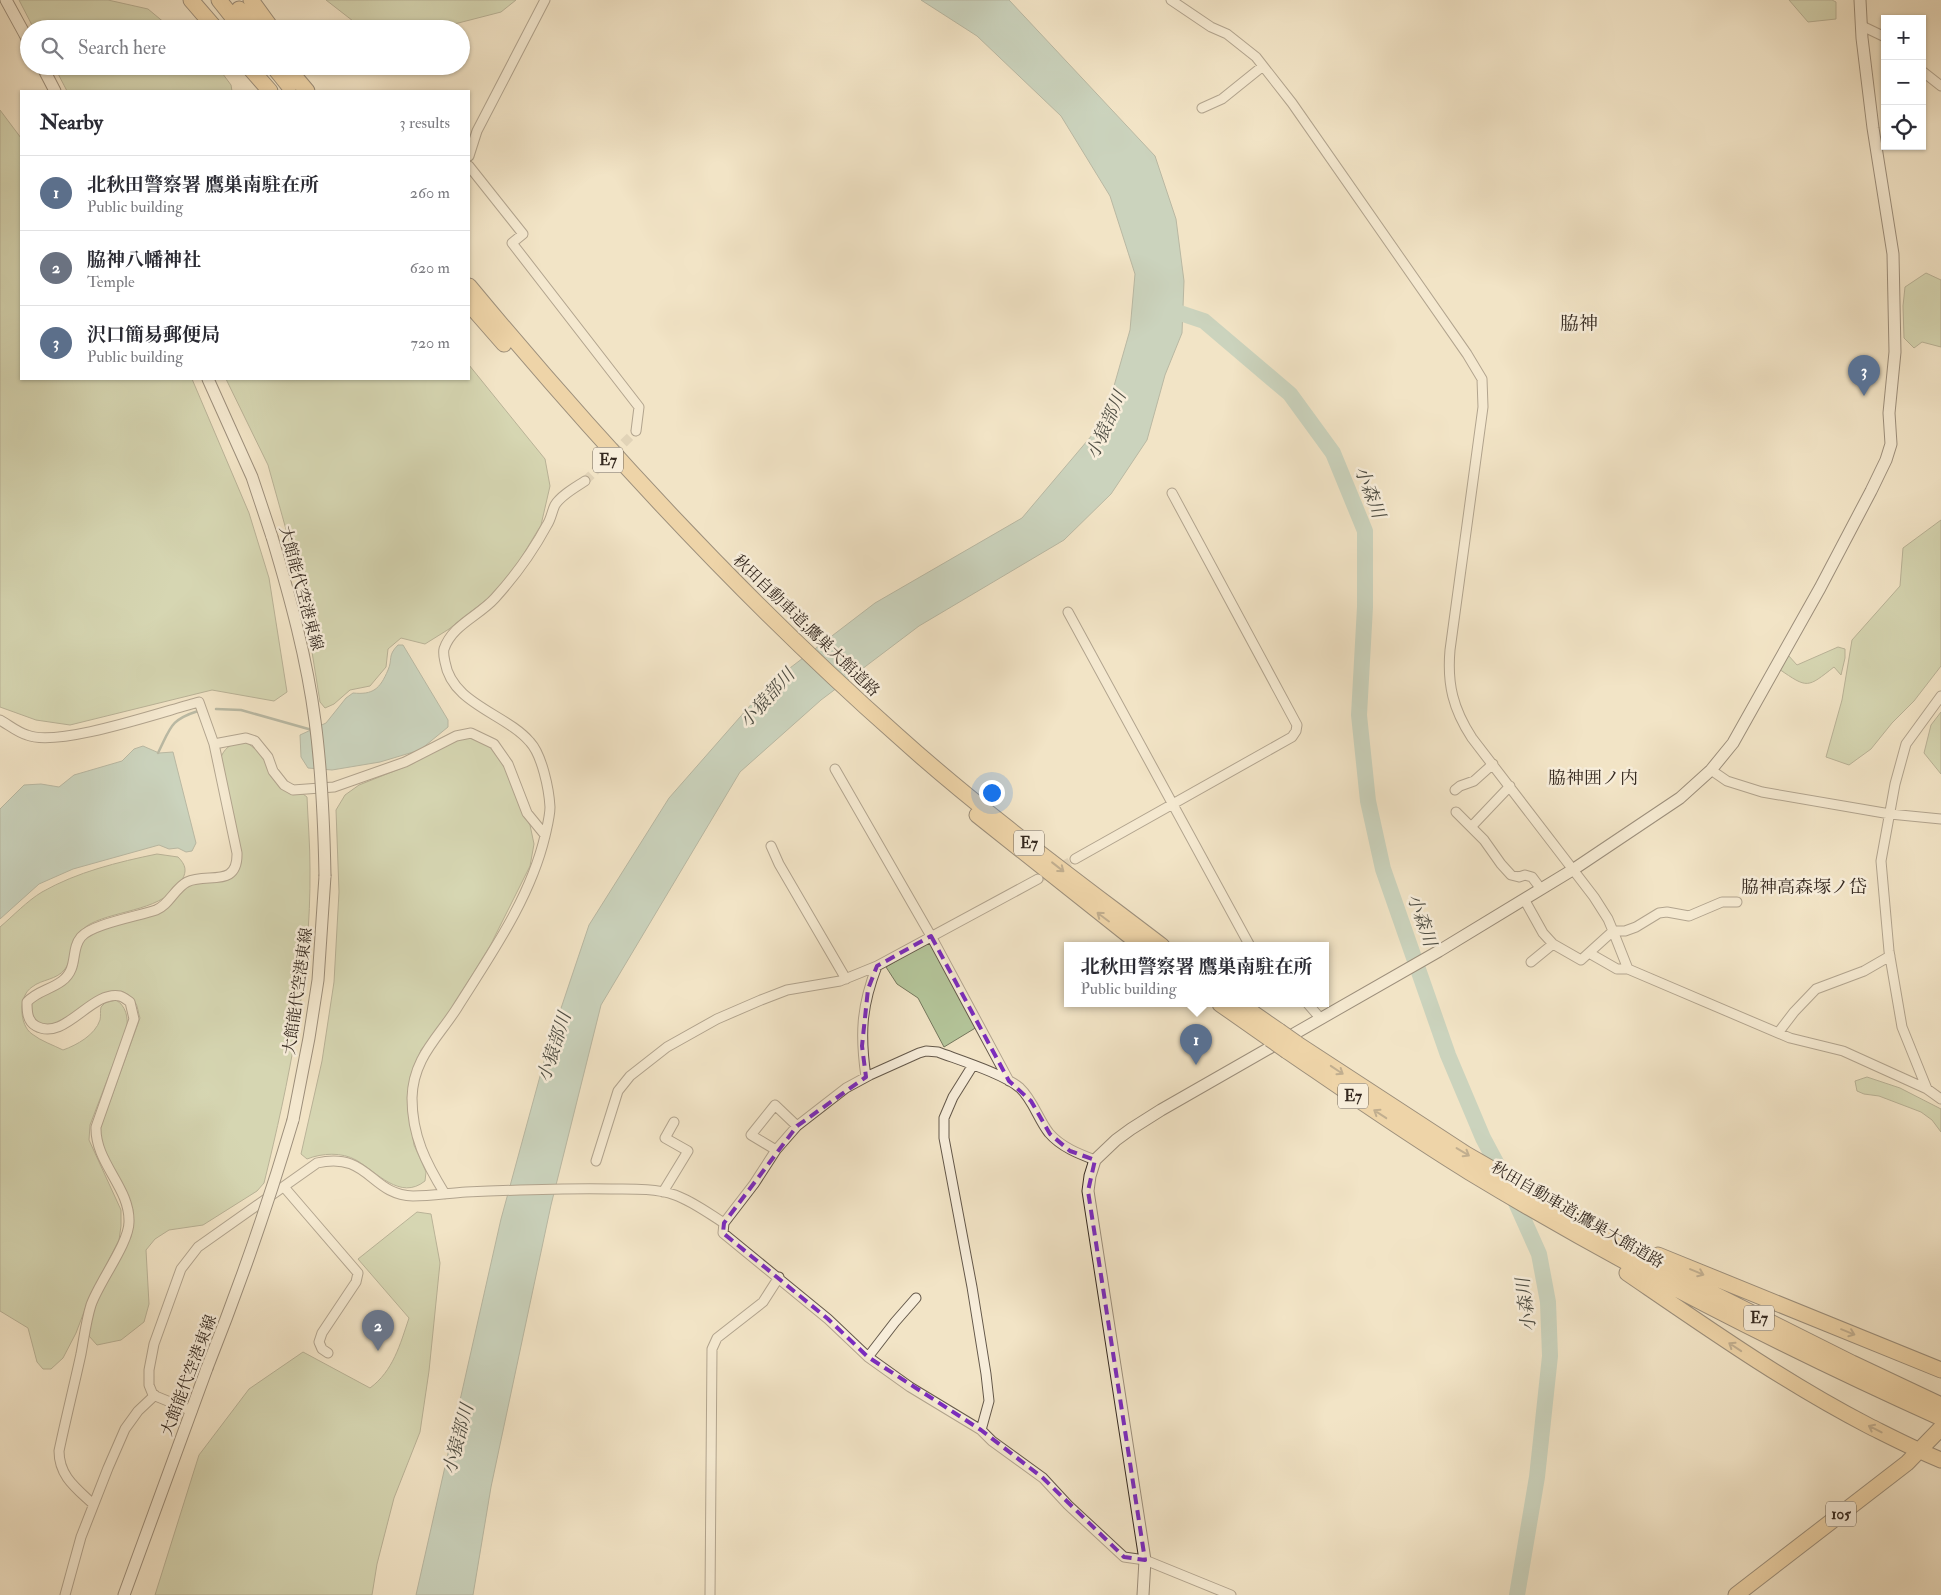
<!DOCTYPE html>
<html lang="en">
<head>
<meta charset="utf-8">
<style>
  :root { --surface:#fff; --page:#f7f7f7; --text:#2b2b33; --muted:#7c7c81; --line:#e1e1e2; --accent:#8f2418 }
  body { margin:0; font-family:"IM FELL Double Pica","Noto Serif JP",serif; background:var(--page); color:var(--text) }
  .controls { position:absolute; right:15px; top:15px; display:grid; overflow:hidden; border-radius:0px; box-shadow:0 1px 4px #0004 }
  .controls button { width:45px; height:45px; display:grid; place-items:center; padding:0; border:0; border-bottom:1px solid var(--line); background:var(--surface); color:var(--text); font:25px sans-serif }
  .you { position:absolute; left:991px; top:792px; width:18px; height:18px; margin:-12px; border:4px solid #fff; border-radius:50%; background:#1a73e8; box-shadow:0 0 0 8px #1a73e833 }
  .badge { display:grid; place-items:center; width:32px; height:32px; border-radius:50%; background:var(--accent); color:#fff; font-size:16px; font-weight:700 }
  .pin { position:absolute; translate:-50% -41px; filter:drop-shadow(0 1px 2px #0008) }
  .pin::after { content:''; position:absolute; top:26px; width:18px; height:15px; background:inherit; clip-path:polygon(0 0,100% 0,50% 100%) }
  .popup { position:absolute; left:1064px; top:942px; width:265px; height:65px; box-sizing:border-box; display:grid; place-content:center; border-radius:0px; background:var(--surface); filter:drop-shadow(0 1px 4px #0005); font-size:16px; white-space:nowrap; color:var(--muted) }
  .popup b { font-size:19px; color:var(--text) }
  .popup::after { content:''; position:absolute; left:50%; top:100%; margin-left:-10px; border:10px solid transparent; border-top-color:var(--surface) }
  .list { margin:0; padding:0; list-style:none }
  h2 { display:flex; justify-content:space-between; align-items:center; height:65px; margin:0; padding:0 20px; font-size:21px }
  h2 small { font-size:16px; font-weight:400; color:var(--muted) }
  .list li { display:grid; grid-template-columns:32px 1fr auto; gap:15px; align-items:center; box-sizing:border-box; height:75px; padding:0 20px; border-top:1px solid var(--line) }
  .list b { display:block; font-size:19px; white-space:nowrap }
  .list p { margin:0; font-size:16px; white-space:nowrap; color:var(--muted) }
  .list em { font-size:16px; font-style:normal; color:var(--muted) }
  .icon { flex:none; width:28px; height:28px; fill:none; stroke:currentColor; stroke-width:2; stroke-linecap:round; stroke-linejoin:round }
  .map { position:relative; flex:none; width:1941px; height:1595px; overflow:hidden }
  .search { position:absolute; background:var(--surface); box-shadow:0 1px 4px #0004; left:20px; top:20px; width:450px; height:55px; display:flex; align-items:center; gap:12px; box-sizing:border-box; padding:0 18px; border-radius:28px; color:var(--muted); font-size:19px }
  .panel { position:absolute; background:var(--surface); box-shadow:0 1px 4px #0004; left:20px; top:90px; width:450px; height:290px; border-radius:0px }
  .map>svg:first-child { display:block }
  .green { fill:#b4c59a; stroke:#74775d }
  .water { fill:#9cbfb1; stroke:#738377 }
  .lines { fill:none; stroke-linecap:round; stroke-linejoin:round }
  .stream { stroke:#738377; stroke-width:2.5 }
  .river { stroke:#9cbfb1; stroke-width:16 }
  .street-tunnel { stroke:#ccbfa5; stroke-width:9; stroke-dasharray:9 4.5; stroke-linecap:butt }
  .street-casing { stroke:#64584a; stroke-width:11 }
  .secondary-casing { stroke:#352920; stroke-width:13 }
  .highway-casing { stroke:#352920; stroke-width:17 }
  .street { stroke:#f7edda; stroke-width:9 }
  .secondary { stroke:#f7edda; stroke-width:11 }
  .highway { stroke:#e9c283; stroke-width:15 }
  .secondary-bridge-casing { stroke:#352920; stroke-width:13; stroke-linecap:butt }
  .highway-bridge-casing { stroke:#352920; stroke-width:17; stroke-linecap:butt }
  .secondary-bridge { stroke:#f7edda; stroke-width:11 }
  .highway-bridge { stroke:#e9c283; stroke-width:15 }
  .oneway { stroke:#866e4d }
  .marked { fill:none; stroke:#7b2cbf; stroke-width:4; stroke-dasharray:10 6; stroke-linejoin:round }
  .labels { text-anchor:middle; stroke-width:5; stroke-linejoin:round; paint-order:stroke }
  .shield { fill:#f7edda; stroke:#6f6458; stroke-width:1 }
  .shield-label { font-size:15px; font-weight:bold; fill:#352920 }
  .street-label { font-size:16px; fill:#352920; stroke:#f7edda }
  .water-label { font-size:18px; font-style:italic; fill:#4f4e44; stroke:#f7edda }
  .neighbourhood-label { font-size:18px; fill:#352920; stroke:#f7edda }
  .quarter-label { font-size:19px; fill:#352920; stroke:#f7edda }
</style>
</head>
<body>
<div class="map">
<svg width="1941" height="1595" viewBox="0 0 1941 1595">
  <rect width="100%" height="100%" fill="#f2e4c6"/>
  <filter id="stains"><feTurbulence type="fractalNoise" baseFrequency=".004" numOctaves="4"/><feColorMatrix values="0 0 0 0 .2 0 0 0 0 .09 0 0 0 0 .02 0 0 0 .5 -.17"/></filter>
  <radialGradient id="worn" r=".72"><stop offset=".6" stop-color="#630" stop-opacity="0"/><stop offset="1" stop-color="#630" stop-opacity=".3"/></radialGradient>
  <path class="green" d="M19,0H108L148,9L172,29H34Z
    M326,0H516L501,12L435,29H414L362,28Z
    M1789,0H1832L1836,2V19L1808,22Z
    M54,66H217L231,85L232,91H67Z
    M0,110L21,138V379H192L249,513L269,578L287,692L274,701L212,690L70,725L36,720L0,707Z
    M1926,273L1941,280V347L1922,342L1914,348L1904,338L1903,306L1905,287Z
    M469,365L545,459L550,486L541,525L515,568L491,596L449,629L425,644L401,638L388,649L386,667L370,686L350,690L334,704L325,708L320,702L301,583L268,465L226,379H469Z
    M1941,520V666L1914,701L1892,723L1871,749L1849,765L1826,757L1842,700L1852,640L1900,586L1903,548Z
    M1838,647L1845,649V658L1841,675L1834,667C1807,688 1808,689 1779,669L1788,655L1797,665Z
    M1941,712V774L1924,753L1931,725Z
    M471,738L491,747L505,764L519,805L530,825L534,844L530,866L491,944L442,1024L421,1050L410,1081L409,1112L414,1145L426,1172L425,1181C400,1201 377,1172 356,1160C342,1152 322,1153 307,1159L301,1154L322,1061L334,982L339,892L336,810L345,795L359,785L412,764L455,740Z
    M246,742C254,748 261,753 267,762C277,777 281,796 303,794L307,797C308,821 310,845 310,869C311,974 289,1082 264,1183L257,1191L203,1225L169,1230L155,1239L146,1250L149,1304L144,1322L121,1340L97,1345L89,1336L91,1317L111,1269L131,1237L133,1210L125,1189L100,1143V1129L140,1018C138,1013 138,1006 135,1002C117,972 78,1015 57,1023C52,1025 46,1025 41,1025C32,1018 30,1012 32,1000L65,983L77,967L81,944L87,936L100,930L161,912L186,887L194,883L225,881L236,873L241,862L221,757C226,745 234,743 246,742Z
    M157,854L178,857C186,865 187,871 182,880C164,911 119,909 90,924C65,939 77,953 65,969C57,980 42,979 32,987C18,996 19,1025 32,1034C41,1041 53,1045 63,1050C77,1045 95,1035 100,1020C101,1016 100,1011 101,1007L105,1003L116,1000C126,1006 128,1017 127,1028L90,1125L89,1140L121,1210V1226L119,1240L90,1296L76,1333L63,1358L51,1369H43L37,1362L28,1328L0,1311V927C13,916 27,901 42,892C77,872 118,862 157,854Z
    M930,941L977,1027L944,1047L918,998L897,984L886,967Z
    M1867,1077L1900,1088L1941,1109V1132L1932,1120L1921,1112L1879,1096L1864,1094L1857,1091L1855,1081Z
    M417,1212L431,1214L440,1263L429,1371L420,1432L394,1498L377,1564L372,1595H155L199,1455L249,1389L303,1352L370,1388C393,1371 400,1345 409,1318L358,1259Z"/>
  <path class="water" d="M921,0H1009L1155,156L1176,219L1184,281L1182,333L1165,375L1147,440L1111,494L1064,540L919,626L821,700L740,772L601,1005L551,1205L491,1487L473,1595H416L501,1219L548,1047L589,925L669,798L769,684L875,603L1022,518L1104,421L1130,330L1135,274L1110,196L1061,116L977,36Z
    M398,645H403L448,720V727L420,750L380,762L332,770L308,768L301,757L300,735L326,723L346,698L353,693C373,695 380,689 388,670C393,659 387,656 398,645Z
    M143,746L159,753L173,752L196,843L192,851L186,852L178,848L169,849L159,845L73,869L39,884L0,919V809L24,785L41,784L59,787L74,775L122,761L134,749Z"/>
  <g class="lines">
    <path class="stream" d="M216,709L241,710L312,730
      M158,753C171,727 170,720 198,711"/>
    <path class="river" d="M1177,312L1204,321L1290,394L1333,453L1365,531V607L1359,715L1368,801L1383,869L1448,1055L1483,1138L1508,1185L1539,1254L1548,1302L1550,1356L1537,1477L1517,1595"/>
    <path class="street-tunnel" d="M585,481L636,431
      M1038,879L1075,859"/>
    <g class="street-casing">
      <path id="street" d="M1171,0L1211,27L1227,34L1256,57L1292,103L1467,354L1482,379L1483,407L1450,650C1447,684 1453,709 1472,738L1594,897L1608,919L1613,931L1581,960L1553,944L1531,962
        M1862,26L1885,37
        M1922,71L1941,86
        M1202,108L1222,99L1263,66
        M469,156L477,131L545,0
        M469,166L523,234L512,243L639,407L636,431
        M1068,612L1250,946
        M0,720C9,725 17,732 27,735C58,748 164,711 199,702L214,744L237,853C238,889 207,872 187,882C175,888 169,905 156,910C139,916 92,924 81,937C70,950 79,968 62,981C50,990 37,991 27,1002C27,1011 27,1021 36,1026C65,1042 91,990 120,996C123,997 127,1000 130,1002L134,1019L96,1127C95,1163 130,1187 129,1222C129,1243 99,1282 91,1305C86,1321 84,1338 81,1354C74,1386 66,1418 59,1451C59,1476 76,1488 93,1504
        M214,744L246,738L255,741L268,757L273,771L284,785L293,790L334,787L405,762L456,736L471,733L494,744L508,764L527,813L545,835
        M835,769L931,936L1009,1081
        M1711,770L1727,781L1762,792L1890,814L1941,819
        M1455,790L1460,786L1474,781L1493,764
        M1456,812L1484,840L1501,864L1511,875L1519,877L1525,875L1532,877L1541,889
        M1472,826L1510,786
        M771,846L779,864L846,979
        M1075,859L1292,737L1296,731L1297,725L1172,493
        M1524,899L1543,933L1553,944
        M1737,902H1722L1689,916L1667,912L1659,913L1636,927L1625,931H1613L1628,969L1790,1038L1843,1051L1927,1089L1941,1099
        M1589,953L1617,969H1628
        M1308,1004L1321,1019
        M1778,1033L1794,1012L1816,989L1864,971L1890,956
        M973,1065L953,1097L944,1118V1138L972,1287L986,1374L989,1401L981,1430
        M866,1077C860,1035 861,1007 877,966
        M1927,1089L1902,1027L1889,951L1881,861L1895,784L1906,744L1941,696
        M776,1150L751,1135L775,1105L797,1126
        M1095,1160C1079,1154 1061,1147 1049,1133C1038,1119 1033,1100 1020,1088C1004,1074 959,1060 938,1052L926,1051L919,1053L870,1075L846,1088L797,1126L776,1150L754,1184L724,1223L723,1233L828,1319L868,1357L910,1387L981,1430L992,1441L1043,1478L1068,1505L1124,1557L1145,1560L1231,1595
        M596,1161L618,1091L630,1076L667,1047L717,1019L761,1000L787,990L840,981L877,966L1038,879
        M284,1187L358,1273L356,1282L322,1333L319,1342L322,1349L328,1353
        M663,1192L688,1151L665,1138L674,1122
        M445,1194C426,1163 412,1136 412,1098C413,1058 438,1038 457,1008C491,954 530,899 545,836C547,827 550,816 550,807C549,789 542,755 530,742C505,713 452,704 445,662C444,657 443,653 444,649C452,625 479,616 495,598C515,576 533,551 547,525C551,519 552,511 555,505C561,495 576,487 585,481
        M868,1357L895,1322L916,1298
        M192,1411L153,1395L149,1385V1370L154,1344L181,1269L198,1247L317,1163C369,1151 370,1195 413,1196C431,1196 449,1193 466,1192C514,1190 563,1188 611,1189C631,1189 655,1188 675,1195C692,1201 708,1213 724,1223
        M65,1595L81,1537L108,1468L125,1429L138,1411L155,1395
        M710,1595L712,1349L717,1338L763,1302L779,1277"/>
    </g>
    <g class="secondary-casing">
      <path id="secondary" d="M6,0L29,42
        M42,66L55,91
        M208,379L252,477L272,537
        M293,1120L309,1038L318,980L325,876
        M124,1595L207,1368
        M1143,1595L1145,1560L1088,1191L1090,1176L1095,1160L1116,1140L1131,1129L1161,1110L1439,951L1574,869L1680,798L1711,770L1733,743L1820,588L1871,491L1886,460L1891,444L1889,413L1895,352L1893,254L1873,128L1862,38L1860,0"/>
    </g>
    <g class="highway-casing">
      <path id="highway" d="M191,0L216,29
        M219,0L242,29
        M251,0L272,29
        M239,9L255,29
        M248,66L270,91
        M273,66L289,86
        M286,66L307,91
        M469,286C601,445 743,599 898,736C981,811 1073,878 1162,946
        M469,304L504,344
        M977,815L1142,946
        M1220,1004L1270,1039
        M1240,1004L1279,1031
        M1296,1043L1466,1154L1672,1273L1852,1363L1941,1405
        M1287,1051C1347,1092 1407,1134 1469,1172C1621,1264 1779,1345 1941,1418
        M1658,1255L1941,1370
        M1627,1273C1706,1327 1784,1382 1869,1426C1893,1438 1916,1450 1941,1460
        M1736,1595L1907,1463L1941,1428"/>
    </g>
    <use href="#street" class="street"/>
    <use href="#secondary" class="secondary"/>
    <use href="#highway" class="highway"/>
    <g class="secondary-bridge-casing">
      <path id="secondary-bridge" d="M272,537C290,597 307,659 315,721C322,773 324,824 325,876
        M207,1368C240,1285 268,1205 293,1120"/>
    </g>
    <g class="highway-bridge-casing">
      <path id="highway-bridge" d="M1279,1031L1296,1043
        M1270,1039L1287,1051"/>
    </g>
    <use href="#secondary-bridge" class="secondary-bridge"/>
    <use href="#highway-bridge" class="highway-bridge"/>
  </g>
  <defs><path id="oneway-shaft" d="M-6 0H5M1.5-3L5.5 0L1.5 3" fill="none" stroke-width="1.6" stroke-linecap="round" stroke-linejoin="round" transform="scale(1.25)"/></defs>
  <g class="oneway">
    <use href="#oneway-shaft" transform="translate(1058 867) rotate(38)"/>
    <use href="#oneway-shaft" transform="translate(1103 917) rotate(-143)"/>
    <use href="#oneway-shaft" transform="translate(1337 1070) rotate(34)"/>
    <use href="#oneway-shaft" transform="translate(1380 1114) rotate(-147)"/>
    <use href="#oneway-shaft" transform="translate(1463 1152) rotate(31)"/>
    <use href="#oneway-shaft" transform="translate(1697 1272) rotate(23)"/>
    <use href="#oneway-shaft" transform="translate(1848 1332) rotate(22)"/>
    <use href="#oneway-shaft" transform="translate(1735 1347) rotate(-146)"/>
    <use href="#oneway-shaft" transform="translate(1875 1429) rotate(-153)"/>
  </g>
  <path d="M0 0H1941V1595H0ZM931,936L1009,1081L1031,1101L1050,1134L1070,1151L1095,1160L1088,1191L1145,1560L1124,1557L1043,1478L981,1430L868,1357L828,1319L723,1233L724,1223L797,1126L866,1077L862,1046L868,989L877,966Z" fill="#f2e4c6" fill-opacity=".55" fill-rule="evenodd"/>
  <path class="marked" d="M931,936L1009,1081L1031,1101L1050,1134L1070,1151L1095,1160L1088,1191L1145,1560L1124,1557L1043,1478L981,1430L868,1357L828,1319L723,1233L724,1223L797,1126L866,1077L862,1046L868,989L877,966Z"/>
  <g class="labels">
    <g class="shield">
      <rect x="593" y="447.5" width="30" height="25" rx="4"/>
      <rect x="1014" y="830.5" width="30" height="25" rx="4"/>
      <rect x="1338" y="1083.5" width="30" height="25" rx="4"/>
      <rect x="1744" y="1305.5" width="30" height="25" rx="4"/>
      <rect x="1826" y="1501.5" width="30" height="25" rx="4"/>
    </g>
    <g class="shield-label">
      <text x="608" y="465">E7</text>
      <text x="1029" y="848">E7</text>
      <text x="1353" y="1101">E7</text>
      <text x="1759" y="1323">E7</text>
      <text x="1841" y="1519">105</text>
    </g>
    <g class="street-label">
      <text transform="translate(302 588) rotate(75)" y="6">大館能代空港東線</text>
      <text transform="translate(807 625) rotate(44)" y="6">秋田自動車道;鷹巣大館道路</text>
      <text transform="translate(297 991) rotate(-82)" y="6">大館能代空港東線</text>
      <text transform="translate(1578 1214) rotate(30)" y="6">秋田自動車道;鷹巣大館道路</text>
      <text transform="translate(188 1375) rotate(-69)" y="6">大館能代空港東線</text>
    </g>
    <g class="water-label">
      <text transform="translate(1106 425) rotate(-66)" y="6">小猿部川</text>
      <text transform="translate(1370 492) rotate(69)" y="6">小森川</text>
      <text transform="translate(767 698) rotate(-48)" y="6">小猿部川</text>
      <text transform="translate(1422 920) rotate(71)" y="6">小森川</text>
      <text transform="translate(554 1047) rotate(-72)" y="6">小猿部川</text>
      <text transform="translate(1526 1305) rotate(-97)" y="6">小森川</text>
      <text transform="translate(458 1439) rotate(-75)" y="6">小猿部川</text>
    </g>
    <g class="neighbourhood-label">
      <text x="1593" y="784">脇神囲ノ内</text>
      <text x="1804" y="893">脇神高森塚ノ岱</text>
    </g>
    <g class="quarter-label">
      <text x="1579" y="330">脇神</text>
    </g>
  </g>
  <rect width="100%" height="100%" filter="url(#stains)"/>
  <rect width="100%" height="100%" fill="url(#worn)"/>
</svg>
<div class="controls">
<button>+</button>
<button>−</button>
<button><svg class="icon" aria-label="locate" viewBox="0 0 24 24"><circle cx="12" cy="12" r="6"/><path d="M12 2v4M12 18v4M2 12h4M18 12h4"/></svg></button>
</div>
<div class="you"></div>
<div class="pin badge" style="left:1196px;top:1065px;background:#5c6f8a">1</div>
<div class="popup"><b>北秋田警察署 鷹巣南駐在所</b>Public building</div>
<div class="pin badge" style="left:378px;top:1351px;background:#6b7280">2</div>
<div class="pin badge" style="left:1864px;top:396px;background:#5c6f8a">3</div>
<div class="search"><svg class="icon" aria-label="search" viewBox="0 0 24 24"><circle cx="10" cy="10" r="6"/><path d="M15 15l6 6"/></svg>Search here</div>
<section class="panel">
<h2>Nearby<small>3 results</small></h2>
<ul class="list">
<li><span class="badge" style="background:#5c6f8a">1</span><div><b>北秋田警察署 鷹巣南駐在所</b><p>Public building</p></div><em>260 m</em></li>
<li><span class="badge" style="background:#6b7280">2</span><div><b>脇神八幡神社</b><p>Temple</p></div><em>620 m</em></li>
<li><span class="badge" style="background:#5c6f8a">3</span><div><b>沢口簡易郵便局</b><p>Public building</p></div><em>720 m</em></li>
</ul>
</section>
</div>
</body>
</html>
